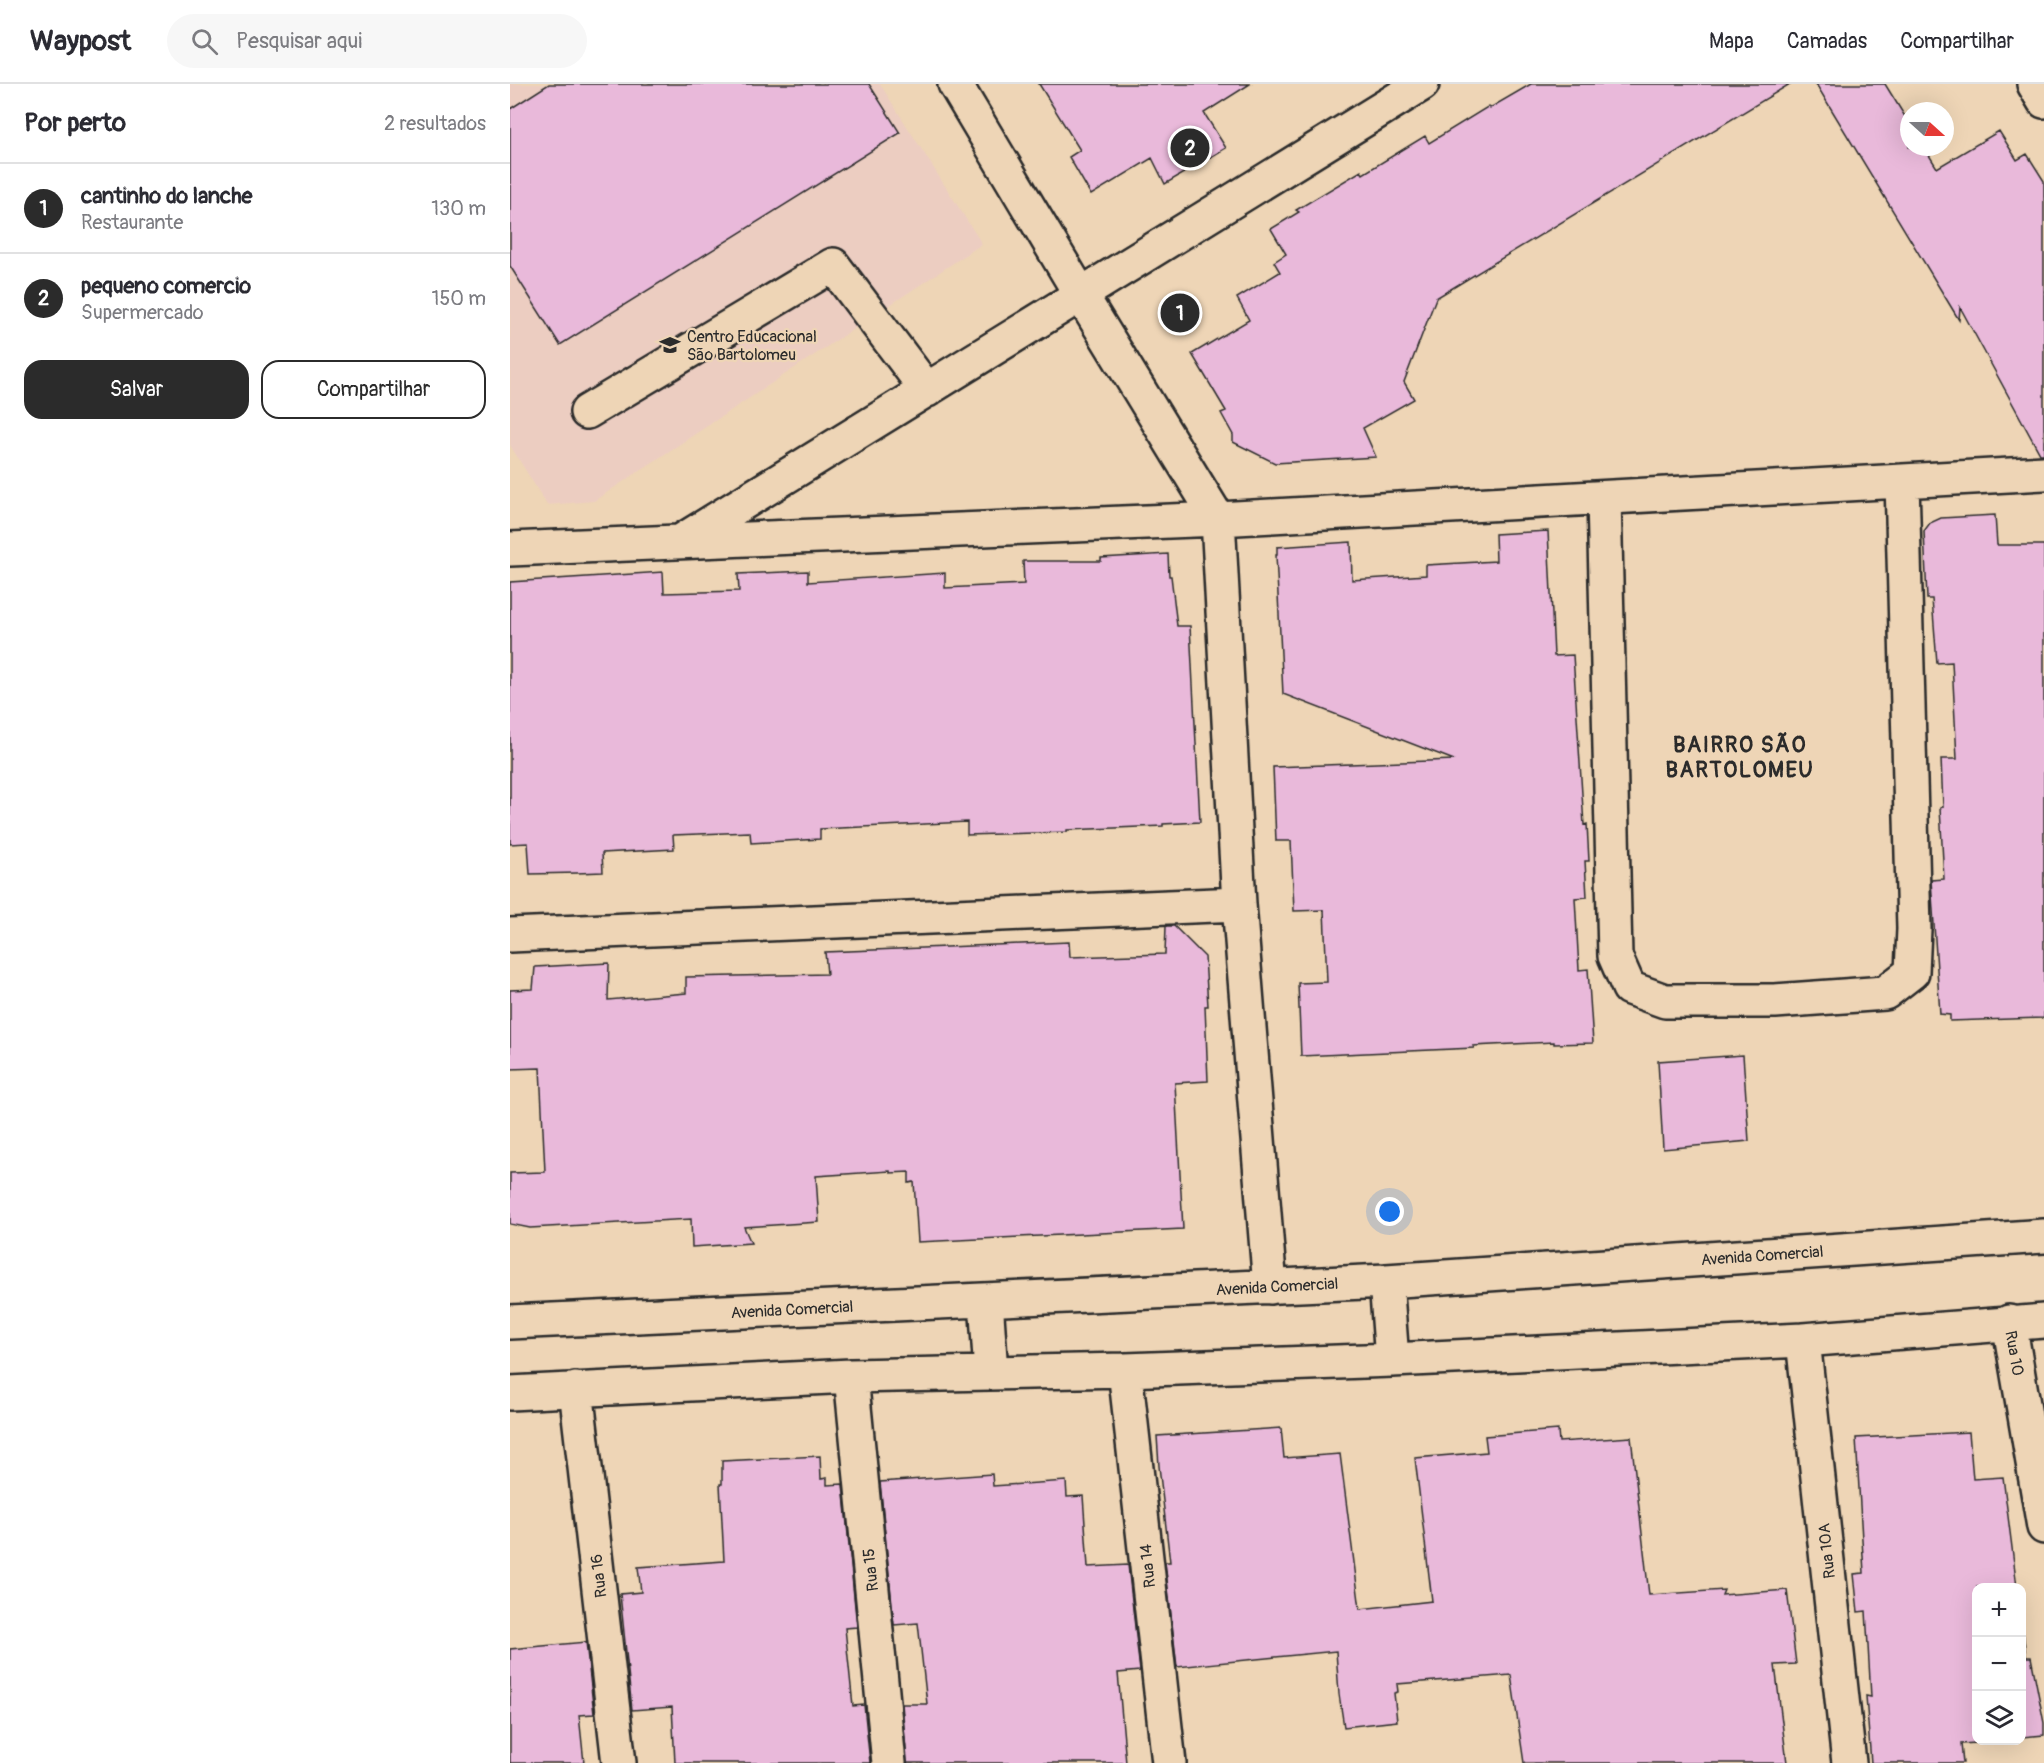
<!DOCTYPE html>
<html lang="pt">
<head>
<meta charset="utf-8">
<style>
  :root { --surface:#fff; --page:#f7f7f7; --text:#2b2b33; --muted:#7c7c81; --line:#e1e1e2; --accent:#2b2b2b }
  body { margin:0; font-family:Pangolin,sans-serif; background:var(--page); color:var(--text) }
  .controls { position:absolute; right:18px; bottom:18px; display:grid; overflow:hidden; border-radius:12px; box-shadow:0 6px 24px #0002 }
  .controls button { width:54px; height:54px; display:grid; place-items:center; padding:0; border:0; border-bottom:2px solid var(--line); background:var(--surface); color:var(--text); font:30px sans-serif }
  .compass { position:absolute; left:1390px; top:18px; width:54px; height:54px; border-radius:50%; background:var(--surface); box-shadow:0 6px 24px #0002; rotate:111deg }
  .you { position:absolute; left:880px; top:1128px; width:21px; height:21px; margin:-15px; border:4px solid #fff; border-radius:50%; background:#1a73e8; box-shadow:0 0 0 9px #1a73e833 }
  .badge { display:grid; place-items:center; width:39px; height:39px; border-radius:50%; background:var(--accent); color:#fff; font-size:20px; font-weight:700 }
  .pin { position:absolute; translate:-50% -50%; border:3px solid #fff; box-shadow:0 2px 6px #0006 }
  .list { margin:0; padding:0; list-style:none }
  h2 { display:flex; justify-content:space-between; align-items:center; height:78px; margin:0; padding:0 24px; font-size:26px }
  h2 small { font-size:20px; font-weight:400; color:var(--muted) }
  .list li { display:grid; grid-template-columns:39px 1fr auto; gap:18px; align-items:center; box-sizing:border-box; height:90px; padding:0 24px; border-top:2px solid var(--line) }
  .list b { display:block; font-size:22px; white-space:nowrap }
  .list p { margin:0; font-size:20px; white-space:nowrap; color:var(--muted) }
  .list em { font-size:20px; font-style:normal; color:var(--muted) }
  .actions { display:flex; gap:12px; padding:18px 24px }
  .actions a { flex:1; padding:14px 0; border:2px solid var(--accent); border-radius:18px; text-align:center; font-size:21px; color:var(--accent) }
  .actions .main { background:var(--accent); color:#fff }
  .icon { flex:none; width:33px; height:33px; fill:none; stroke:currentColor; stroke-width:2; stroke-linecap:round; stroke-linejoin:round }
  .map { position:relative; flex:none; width:1534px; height:1679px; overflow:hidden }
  header { display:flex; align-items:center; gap:36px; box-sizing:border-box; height:84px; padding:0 30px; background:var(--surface); border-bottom:2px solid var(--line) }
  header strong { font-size:28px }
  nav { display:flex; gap:33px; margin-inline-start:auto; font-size:21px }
  .search { width:420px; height:54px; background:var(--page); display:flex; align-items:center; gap:15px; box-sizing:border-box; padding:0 21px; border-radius:33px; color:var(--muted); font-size:22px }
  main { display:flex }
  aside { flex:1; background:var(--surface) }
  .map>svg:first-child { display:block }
  .built { fill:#eccdc1 }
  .building { fill:#e9b9da; stroke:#2b2b2b; stroke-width:1.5 }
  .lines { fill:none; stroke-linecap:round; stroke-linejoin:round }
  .minor-casing { stroke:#2b2b2b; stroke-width:38 }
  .minor { stroke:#eed5b6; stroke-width:33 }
  .labels { text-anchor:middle; stroke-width:4.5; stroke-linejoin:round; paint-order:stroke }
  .poi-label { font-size:16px; fill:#2b2b2b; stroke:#eed5b6; text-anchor:start }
  .street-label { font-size:16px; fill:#2b2b2b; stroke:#eed5b6 }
  .district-label { font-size:22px; font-weight:bold; letter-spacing:1.5px; fill:#2b2b2b; stroke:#eed5b6 }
</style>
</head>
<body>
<header>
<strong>Waypost</strong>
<div class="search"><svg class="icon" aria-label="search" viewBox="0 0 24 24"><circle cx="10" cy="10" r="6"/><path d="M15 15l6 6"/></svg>Pesquisar aqui</div>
<nav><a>Mapa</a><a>Camadas</a><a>Compartilhar</a></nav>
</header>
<main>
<aside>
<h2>Por perto<small>2 resultados</small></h2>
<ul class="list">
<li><span class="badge">1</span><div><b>cantinho do lanche</b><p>Restaurante</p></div><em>130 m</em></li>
<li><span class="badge">2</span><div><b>pequeno comercio</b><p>Supermercado</p></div><em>150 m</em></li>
</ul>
<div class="actions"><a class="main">Salvar</a><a>Compartilhar</a></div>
</aside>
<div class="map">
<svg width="1534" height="1679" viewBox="0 0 1534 1679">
  <rect width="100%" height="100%" fill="#eed5b6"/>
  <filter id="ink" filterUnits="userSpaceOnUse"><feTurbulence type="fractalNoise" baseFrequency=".0167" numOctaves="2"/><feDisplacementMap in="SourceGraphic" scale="12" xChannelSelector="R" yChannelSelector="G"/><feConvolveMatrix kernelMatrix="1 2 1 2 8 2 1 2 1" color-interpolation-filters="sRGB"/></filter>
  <g filter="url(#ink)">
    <path class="built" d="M0,0H370L472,160L84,417L37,421L0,361Z"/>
    <path class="building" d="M39,0H359L390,49L50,261L0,182V25Z
      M529,0H740L694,29L716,64L655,100L642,74L581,111L559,73L570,66Z
      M1021,0H1280L926,214L894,298L904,315L853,344L866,373L765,379L723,358V351L711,329L716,327L682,270L739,236L727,214L770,188L764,178L776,170L761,145L789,128L786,126L851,87L853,90L915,52L919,59L979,22L980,24Z
      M1306,0H1375L1399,39V63H1414L1427,84L1489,47L1507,76L1517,70L1534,97V370H1530L1450,223L1449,236Z
      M1485,431L1487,461H1534V934L1440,937V931L1430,930L1421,796L1434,795L1430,724L1433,723L1431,675H1447L1442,578L1427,579L1422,515H1417L1414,447L1420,439L1431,434Z
      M1038,447L1044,572L1063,571L1074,741L1077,740L1079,777H1075L1077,813L1065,814L1069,886L1078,885L1083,959L1044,960V958L963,962L964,964L791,972L788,899L817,898L814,826L784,827L781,757H766L763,683L944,676L773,610L766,471H767V463L841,458L842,496L916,491V481L986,477L985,450Z
      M658,470L659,492H661L667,542H680L690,738L653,740V742L557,746V748L457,751V738L310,745V755L241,759L240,748L163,751L164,765L92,769L93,788L67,789L20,790L18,759L0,760V498L153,488L154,509L229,507L228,490L298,487V498L435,489V504L514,500L513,477H591V474Z
      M656,842H664L695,873L698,922H695L698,997L665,999L673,1145L408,1158L404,1098L399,1099V1088L380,1089V1087L306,1092L309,1138L234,1143L241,1159L182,1163L181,1135L20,1144L0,1140V1089L35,1088L30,984L0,985V906L23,905L25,883L99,879L98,916L176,909V893L317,890L315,868L559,858L560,873L655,870Z
      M1233,971L1239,1057L1153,1065L1148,977Z
      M771,1344L774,1374L830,1370L850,1525L922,1517L905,1374L977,1368L975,1352L1048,1346L1049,1358L1121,1353L1139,1511L1214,1506L1212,1511L1277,1506L1286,1580L1265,1581L1277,1679H1014L1001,1591L887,1600L888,1608L884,1609L887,1637L834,1643L829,1610L826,1567L667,1583L655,1478H660L649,1382L647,1352Z
      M1459,1348L1463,1395L1493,1393L1507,1503H1467V1656L1483,1658L1451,1660L1453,1679H1361L1356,1612L1361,1613L1356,1527L1348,1528L1344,1490L1354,1489L1346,1354Z
      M310,1372L311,1395L317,1394V1401L333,1400L347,1543L335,1544L343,1622L354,1621L360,1679H165L162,1623L122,1626L110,1510L131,1508L128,1483L214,1477L210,1400H212V1377Z
      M482,1390L483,1402L556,1397L557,1413L573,1412L578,1483L618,1481L630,1587L608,1589L616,1679H397L392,1620H417L408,1539L384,1541L370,1398Z
      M1512,1537L1516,1573H1521L1534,1639V1651L1512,1653Z
      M76,1558L84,1630L69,1631L74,1679H0V1565Z"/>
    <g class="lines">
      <g class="minor-casing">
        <path id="minor" d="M445,0L571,211L708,435L729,820L760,1203
          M1524,0L1534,17
          M77,328L323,181L417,306
          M1094,414L1105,872L1119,904L1155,917H1265L1375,909L1402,888L1404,845L1392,397
          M173,456L912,0
          M0,465L708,435L1534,389
          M0,851L729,820
          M876,1197L882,1276
          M476,1216L481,1289
          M0,1238L876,1197L1534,1152
          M1499,1238L1534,1443
          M1293,1256L1339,1679
          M615,1286L659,1679
          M341,1292L379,1679
          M66,1305L109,1679
          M0,1309L341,1292L615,1286L882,1276L1293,1256L1534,1237"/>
      </g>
      <use href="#minor" class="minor"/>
    </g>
  </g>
  <defs>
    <g id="school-bare" transform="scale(1.62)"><path d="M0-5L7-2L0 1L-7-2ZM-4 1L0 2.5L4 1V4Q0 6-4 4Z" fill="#2b2b2b" stroke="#eed5b6" stroke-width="2.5" paint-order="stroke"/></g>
  </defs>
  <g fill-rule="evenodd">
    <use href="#school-bare" x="160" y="261"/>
  </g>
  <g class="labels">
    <g class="poi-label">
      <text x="177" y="258">Centro Educacional<tspan x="177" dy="18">São Bartolomeu</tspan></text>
    </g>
    <g class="street-label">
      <text transform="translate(1252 1171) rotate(-4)" y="6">Avenida Comercial</text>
      <text transform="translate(767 1202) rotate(-3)" y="6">Avenida Comercial</text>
      <text transform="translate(282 1225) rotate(-3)" y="6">Avenida Comercial</text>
      <text transform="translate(1505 1269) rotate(80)" y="6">Rua 10</text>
      <text transform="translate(1316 1467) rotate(-96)" y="6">Rua 10A</text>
      <text transform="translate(637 1482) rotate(-96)" y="6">Rua 14</text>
      <text transform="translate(360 1486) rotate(-96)" y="6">Rua 15</text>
      <text transform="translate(88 1492) rotate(-97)" y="6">Rua 16</text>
    </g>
    <g class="district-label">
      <text x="1230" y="668">BAIRRO SÃO<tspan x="1230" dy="25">BARTOLOMEU</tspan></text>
    </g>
  </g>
</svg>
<div class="controls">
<button>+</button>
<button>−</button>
<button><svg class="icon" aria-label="layers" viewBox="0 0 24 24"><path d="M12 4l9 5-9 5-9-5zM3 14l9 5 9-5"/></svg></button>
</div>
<svg class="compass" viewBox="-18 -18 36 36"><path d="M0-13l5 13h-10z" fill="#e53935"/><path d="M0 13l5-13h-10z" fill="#7c7c81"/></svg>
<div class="you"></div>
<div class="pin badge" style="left:670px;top:229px">1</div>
<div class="pin badge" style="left:680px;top:64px">2</div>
</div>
</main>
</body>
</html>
